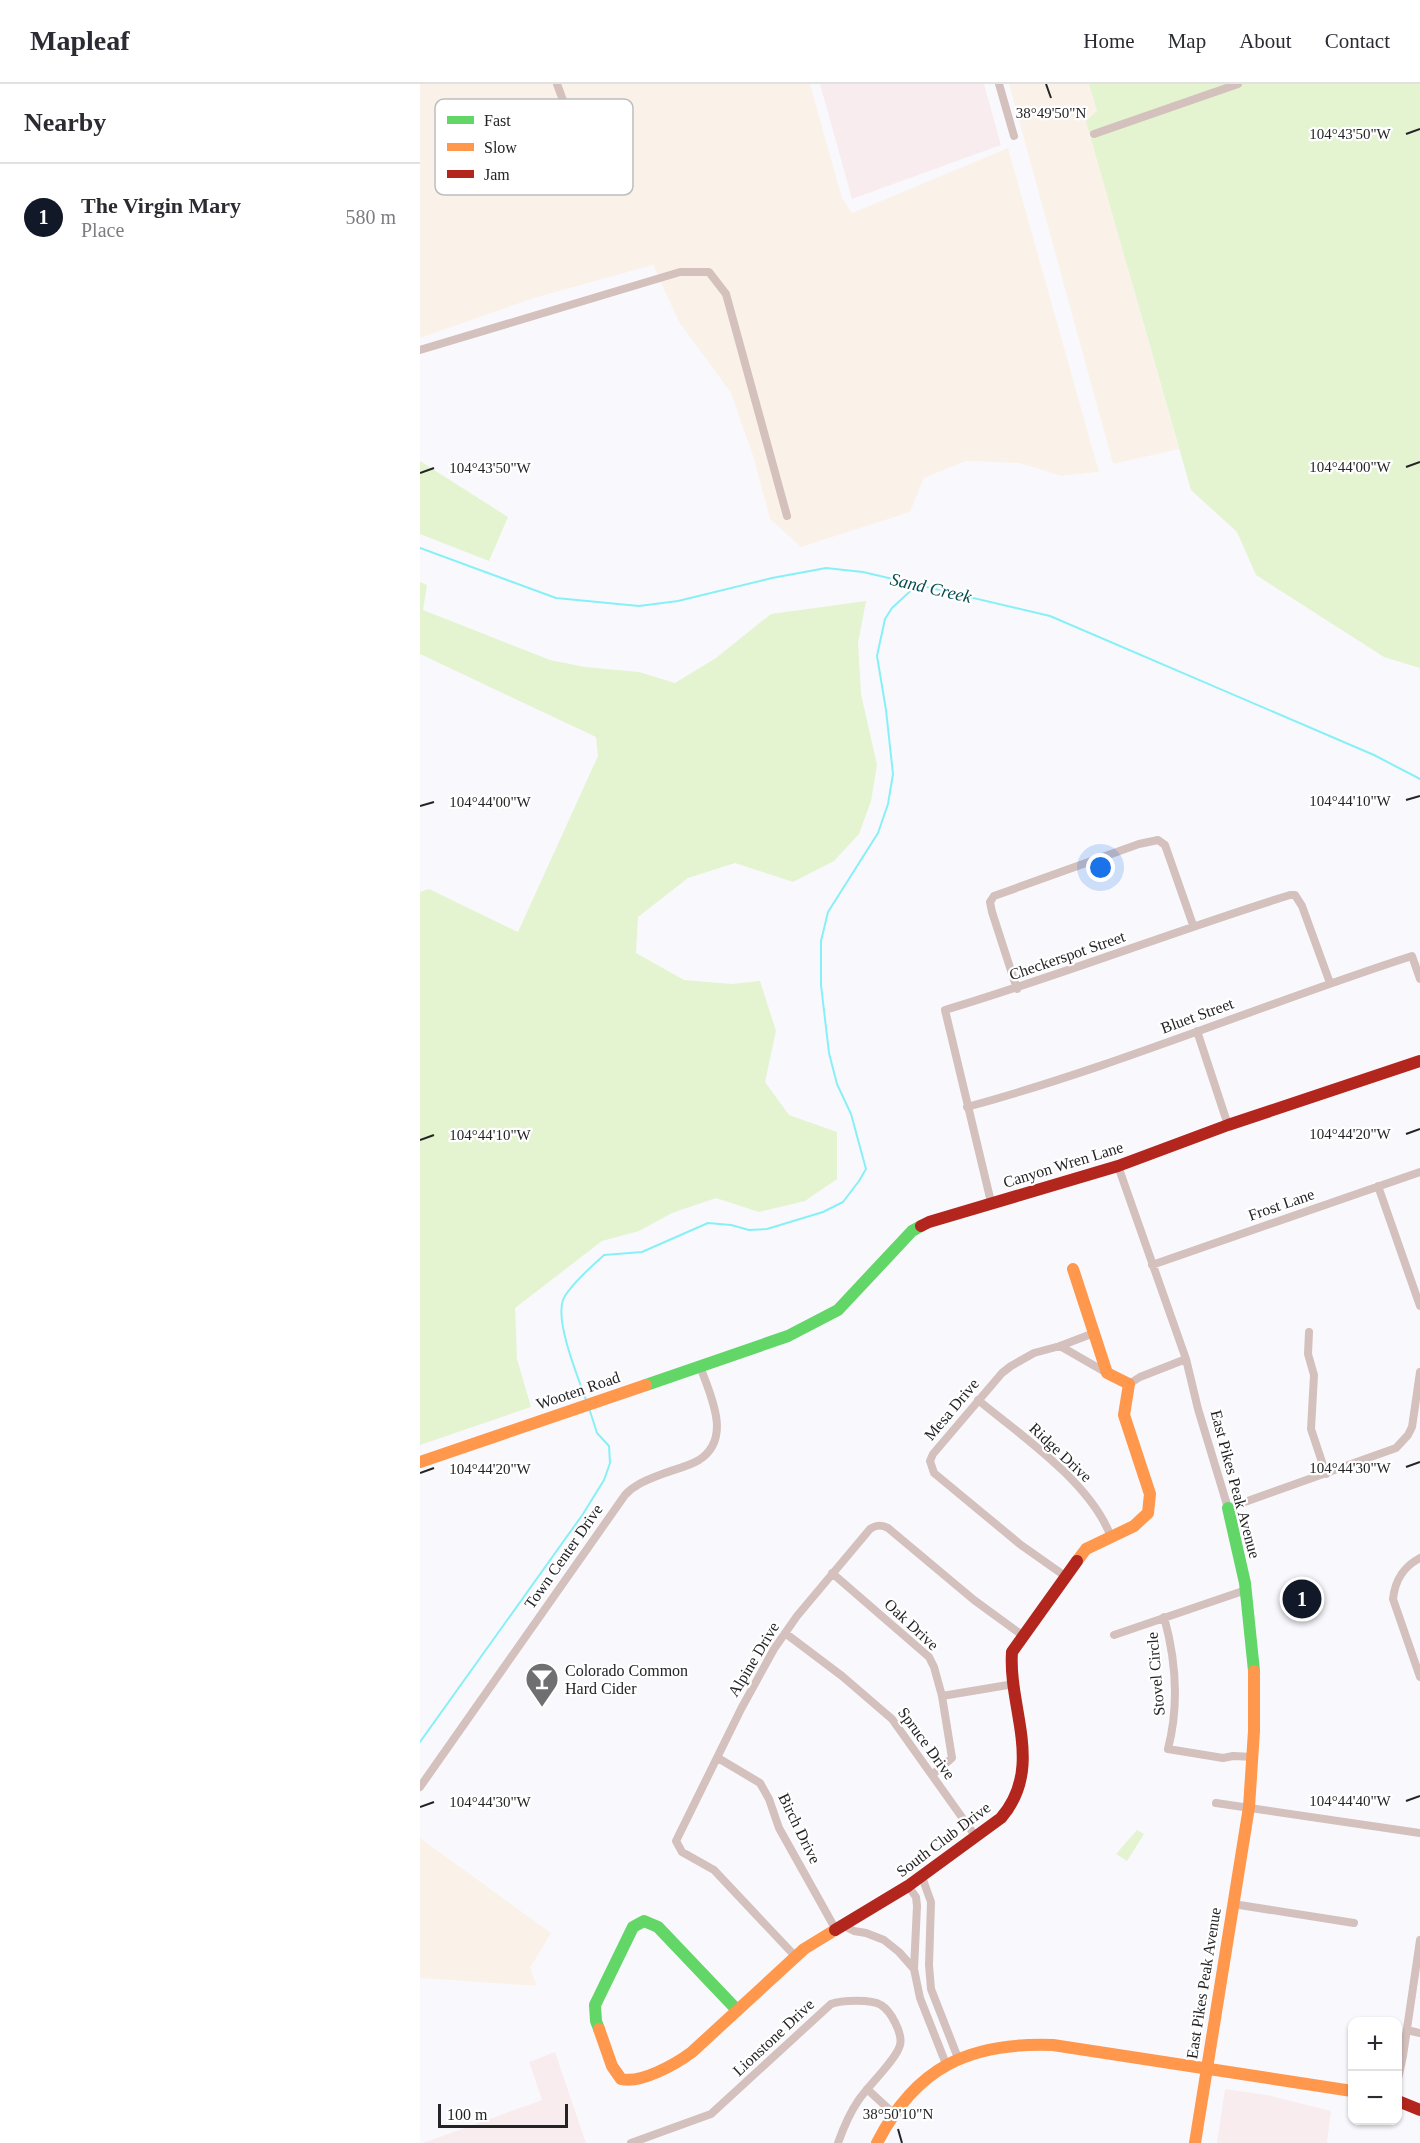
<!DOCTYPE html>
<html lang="en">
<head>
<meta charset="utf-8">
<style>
  :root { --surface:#fff; --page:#f7f7f7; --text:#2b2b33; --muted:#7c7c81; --line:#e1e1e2; --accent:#111827 }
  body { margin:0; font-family:"Times New Roman",serif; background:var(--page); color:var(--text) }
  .controls { position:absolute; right:18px; bottom:18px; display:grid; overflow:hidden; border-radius:12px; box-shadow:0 2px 4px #0004 }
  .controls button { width:54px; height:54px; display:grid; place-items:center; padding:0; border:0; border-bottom:2px solid var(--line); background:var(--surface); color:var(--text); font:30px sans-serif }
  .scale { position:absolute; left:18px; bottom:15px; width:130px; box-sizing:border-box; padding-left:6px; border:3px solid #242426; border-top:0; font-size:16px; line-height:21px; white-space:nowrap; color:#242426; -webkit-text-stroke:4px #fff; paint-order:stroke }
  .you { position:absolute; left:681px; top:784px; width:21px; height:21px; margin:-15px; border:4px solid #fff; border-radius:50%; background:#1a73e8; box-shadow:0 0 0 9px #1a73e833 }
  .badge { display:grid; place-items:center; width:39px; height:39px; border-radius:50%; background:var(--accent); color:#fff; font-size:20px; font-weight:700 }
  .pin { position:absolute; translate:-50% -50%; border:3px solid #fff; box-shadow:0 2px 6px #0006 }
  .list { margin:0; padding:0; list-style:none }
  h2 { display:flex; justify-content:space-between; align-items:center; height:78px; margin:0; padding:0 24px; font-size:26px }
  h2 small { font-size:20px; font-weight:400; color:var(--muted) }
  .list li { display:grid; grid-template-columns:39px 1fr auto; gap:18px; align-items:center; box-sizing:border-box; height:108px; padding:0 24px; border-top:2px solid var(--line) }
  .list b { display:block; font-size:22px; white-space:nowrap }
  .list p { margin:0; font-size:20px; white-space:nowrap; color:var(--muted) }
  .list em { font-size:20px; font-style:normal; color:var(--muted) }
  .map { position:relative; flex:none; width:1000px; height:2059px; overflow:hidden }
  header { display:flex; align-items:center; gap:36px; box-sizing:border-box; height:84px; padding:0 30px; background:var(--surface); border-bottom:2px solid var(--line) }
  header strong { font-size:28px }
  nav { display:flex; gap:33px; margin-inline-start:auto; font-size:21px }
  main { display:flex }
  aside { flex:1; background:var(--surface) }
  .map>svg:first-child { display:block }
  .commercial { fill:#f8ecee }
  .industrial { fill:#faf2e9 }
  .green { fill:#e4f3d0 }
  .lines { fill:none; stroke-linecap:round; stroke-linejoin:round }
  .stream { stroke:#87f0f7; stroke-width:2 }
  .street { stroke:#d4c0bd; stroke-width:8 }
  .fast { stroke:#63d668; stroke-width:12 }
  .slow { stroke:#ff974d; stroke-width:12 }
  .jam { stroke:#b3261e; stroke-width:12 }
  .ticks { fill:none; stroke:#242426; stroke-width:2 }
  .labels { text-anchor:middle; stroke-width:4.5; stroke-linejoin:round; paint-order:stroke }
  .street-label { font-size:16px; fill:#242426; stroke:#fff }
  .poi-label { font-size:16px; fill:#242426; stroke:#fff; text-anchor:start }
  .water-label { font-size:18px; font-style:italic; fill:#074d50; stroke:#fff }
  .key { fill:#fff; stroke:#bdbdbe; stroke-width:1.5 }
  .key-label { font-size:16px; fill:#242426 }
  .ticks-label { font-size:15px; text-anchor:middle; fill:#242426; stroke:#fff; stroke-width:4.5; stroke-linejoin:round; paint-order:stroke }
</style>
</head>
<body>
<header>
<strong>Mapleaf</strong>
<nav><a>Home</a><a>Map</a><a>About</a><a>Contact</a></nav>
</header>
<main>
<aside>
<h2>Nearby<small></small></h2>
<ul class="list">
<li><span class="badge">1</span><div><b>The Virgin Mary</b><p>Place</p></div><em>580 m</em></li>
</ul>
</aside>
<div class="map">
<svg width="1000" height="2059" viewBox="0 0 1000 2059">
  <rect width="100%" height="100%" fill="#f9f9fd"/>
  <path class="commercial" d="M400,0H564L581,61L432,115Z
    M135,1968L166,2059H3L122,2016L109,1978Z
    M805,2005L847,2011L911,2027L907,2059H797Z"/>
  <path class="industrial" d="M0,0H390L422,114L432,129L588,64L679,388L641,392L599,379L546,377L504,394L490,428L381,463L350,435L334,375L311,309L259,238L233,181L114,214L0,254Z
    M589,0H669L677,27L713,203L759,365L693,380Z
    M0,1754L131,1849L110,1884L117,1902L0,1894Z"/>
  <path class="green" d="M669,0H1000V584L964,573L836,491L817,448L771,406L666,37L677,27Z
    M0,377L88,433L69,477L0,450Z
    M0,498L7,501L3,526L130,576L165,583L219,588L255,599L296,574L351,530L446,517L438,559L441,610L457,681L451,717L439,750L414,777L373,798L315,779L268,794L218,833L216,869L264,896L312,900L340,897L356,947L345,998L369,1031L417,1048V1095L385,1117L339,1128L296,1114L252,1129L219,1147L182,1157L95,1224L97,1275L111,1323L0,1361V808L9,805L98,848L178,672L176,653L0,570Z
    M717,1746L724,1750L707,1777L696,1770Z"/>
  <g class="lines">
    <path class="stream" d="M0,464L136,514L219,522L258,517L352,494L406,484L443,488L630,532L954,671L1000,695
      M166,1316C158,1293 135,1238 143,1216C148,1203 174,1180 184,1171L222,1168L288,1139L311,1141L329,1146L347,1145L403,1128L423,1118L439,1097L446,1085L431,1030L417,1000L409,969L401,901V857L408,828L458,749L468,720L473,690L466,626L457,572L465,535L472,524L498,500
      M0,1658L163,1430L184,1396L190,1379L189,1362L177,1349L169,1324"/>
    <path class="street" d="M137,0L144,19L161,49
      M579,0L594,52
      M674,50L818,0
      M0,266L260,188H289L306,210L367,432
      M597,905L572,828L570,818L574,812L719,760L738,756L745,761L773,841
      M777,947L808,1041
      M547,1023C698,982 843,920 992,872L1000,895
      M698,1082L766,1275L778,1325L808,1424L976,1364L988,1351L992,1343L1000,1288
      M958,1102L1000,1222
      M571,1118L525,926C642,891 754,847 870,811H875L882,822L910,899
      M732,1181L1000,1088
      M889,1248L888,1270L894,1291L891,1345L906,1390
      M640,1262L687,1289
      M709,1300L720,1293L766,1275
      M558,1316C602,1352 671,1399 691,1453
      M1000,1474C983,1483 975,1496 973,1515L1000,1593
      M412,1489L509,1573L514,1583L522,1612L532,1674L512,1691
      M645,1492L601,1461L514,1389L510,1377L513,1370L582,1289L591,1282L614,1269L640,1262L674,1249
      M744,1533C756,1576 759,1622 748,1665L803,1674L813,1672L834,1673
      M365,1549L422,1592L472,1635L556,1753
      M694,1551L826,1506
      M522,1612L594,1600
      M298,1674L340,1699L349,1715L359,1744L416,1846
      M0,1703L205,1411C216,1399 230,1395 245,1389C256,1385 269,1382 279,1376C313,1354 290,1311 280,1282
      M796,1719L1000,1749
      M502,1793L511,1818L509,1881L511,1905L538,1974
      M488,1802L496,1813L497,1822L494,1885
      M813,1820L934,1839
      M424,1842L434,1847L446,1849L464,1856L479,1868L494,1885L500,1914L526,1980
      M375,1872L294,1786L262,1768L256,1757L321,1625L354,1565L377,1532L450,1445C456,1441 461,1440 468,1444L554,1516L602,1551
      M987,1946L1000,1949
      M978,1995L983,1972L1000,1856
      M447,2005L473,2029
      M211,2059L291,2030L411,1920C421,1916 452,1915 461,1921C471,1927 483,1950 480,1961C477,1975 447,2003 438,2017C429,2030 423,2045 418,2059"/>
    <path class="fast" d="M226,1301L368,1252L418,1226L492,1147L501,1142
      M808,1424L825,1499L834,1587
      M179,1945L176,1937L175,1921L213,1843L224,1837L238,1843L317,1926"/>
    <path class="slow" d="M653,1185L687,1289L709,1300L704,1331L730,1410L728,1429L714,1442L666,1465L657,1477
      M0,1378L226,1301
      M179,1945L192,1982L201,1995C221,2000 256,1980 272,1968L384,1865L415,1846
      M457,2059C496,1983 549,1958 633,1961L932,2007
      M775,2059L829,1723L834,1647V1587"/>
    <path class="jam" d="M501,1142L509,1138L698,1082L808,1041L1000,977
      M415,1846L488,1802L581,1734C625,1683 588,1624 592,1568L657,1477
      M978,2017L1000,2026"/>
  </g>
  <path class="ticks" d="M626,0L631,14M986,50L1000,45M986,383L1000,378M0,389L14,384M986,716L1000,712M0,722L14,718M986,1050L1000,1045M0,1056L14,1051M986,1383L1000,1378M0,1389L14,1384M986,1717L1000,1712M0,1723L14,1718M478,2045L482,2059"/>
  <defs>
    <g id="bar-pin" transform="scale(1.725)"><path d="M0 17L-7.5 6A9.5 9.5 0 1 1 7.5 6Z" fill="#6f6f71" stroke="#fff"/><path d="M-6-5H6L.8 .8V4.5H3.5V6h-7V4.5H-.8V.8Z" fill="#fff"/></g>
  </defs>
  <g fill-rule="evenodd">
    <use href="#bar-pin" x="122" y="1595"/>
  </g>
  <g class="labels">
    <g class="street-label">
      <text transform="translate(647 871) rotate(-19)" y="6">Checkerspot Street</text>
      <text transform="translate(777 931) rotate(-20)" y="6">Bluet Street</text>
      <text transform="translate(643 1080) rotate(-17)" y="6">Canyon Wren Lane</text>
      <text transform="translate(861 1120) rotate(-19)" y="6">Frost Lane</text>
      <text transform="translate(158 1306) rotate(-19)" y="6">Wooten Road</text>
      <text transform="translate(531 1325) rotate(-50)" y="6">Mesa Drive</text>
      <text transform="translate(641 1368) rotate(43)" y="6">Ridge Drive</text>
      <text transform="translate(816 1400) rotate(75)" y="6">East Pikes Peak Avenue</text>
      <text transform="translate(143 1472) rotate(-55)" y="6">Town Center Drive</text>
      <text transform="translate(492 1540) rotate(43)" y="6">Oak Drive</text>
      <text transform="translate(333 1575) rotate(-59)" y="6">Alpine Drive</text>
      <text transform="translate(735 1590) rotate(-95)" y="6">Stovel Circle</text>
      <text transform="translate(507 1659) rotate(54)" y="6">Spruce Drive</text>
      <text transform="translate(380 1744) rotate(64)" y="6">Birch Drive</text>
      <text transform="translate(523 1755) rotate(-37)" y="6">South Club Drive</text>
      <text transform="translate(783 1899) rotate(-81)" y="6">East Pikes Peak Avenue</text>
      <text transform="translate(353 1953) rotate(-43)" y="6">Lionstone Drive</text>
    </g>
    <g class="poi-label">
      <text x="145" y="1592">Colorado Common<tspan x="145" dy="18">Hard Cider</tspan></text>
    </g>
    <g class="water-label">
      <text transform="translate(511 504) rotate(13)" y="6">Sand Creek</text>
    </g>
  </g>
  <rect x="15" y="15" width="198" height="96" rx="9" class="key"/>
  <rect x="27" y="32" width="27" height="8" fill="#63d668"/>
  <rect x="27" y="59" width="27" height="8" fill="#ff974d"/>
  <rect x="27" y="86" width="27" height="8" fill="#b3261e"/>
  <g class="key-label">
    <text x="64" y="42">Fast</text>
    <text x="64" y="69">Slow</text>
    <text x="64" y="96">Jam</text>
  </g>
  <g class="ticks-label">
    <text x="631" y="34">38°49'50"N</text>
    <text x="930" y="55">104°43'50"W</text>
    <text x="930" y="388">104°44'00"W</text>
    <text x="70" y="389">104°43'50"W</text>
    <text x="930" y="722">104°44'10"W</text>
    <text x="70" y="723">104°44'00"W</text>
    <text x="930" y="1055">104°44'20"W</text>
    <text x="70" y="1056">104°44'10"W</text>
    <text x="930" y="1389">104°44'30"W</text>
    <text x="70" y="1390">104°44'20"W</text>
    <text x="930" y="1722">104°44'40"W</text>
    <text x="70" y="1723">104°44'30"W</text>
    <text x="478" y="2035">38°50'10"N</text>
  </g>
</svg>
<div class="controls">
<button>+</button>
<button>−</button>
</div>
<div class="scale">100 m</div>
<div class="you"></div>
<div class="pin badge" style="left:882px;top:1515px">1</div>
</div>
</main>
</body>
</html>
